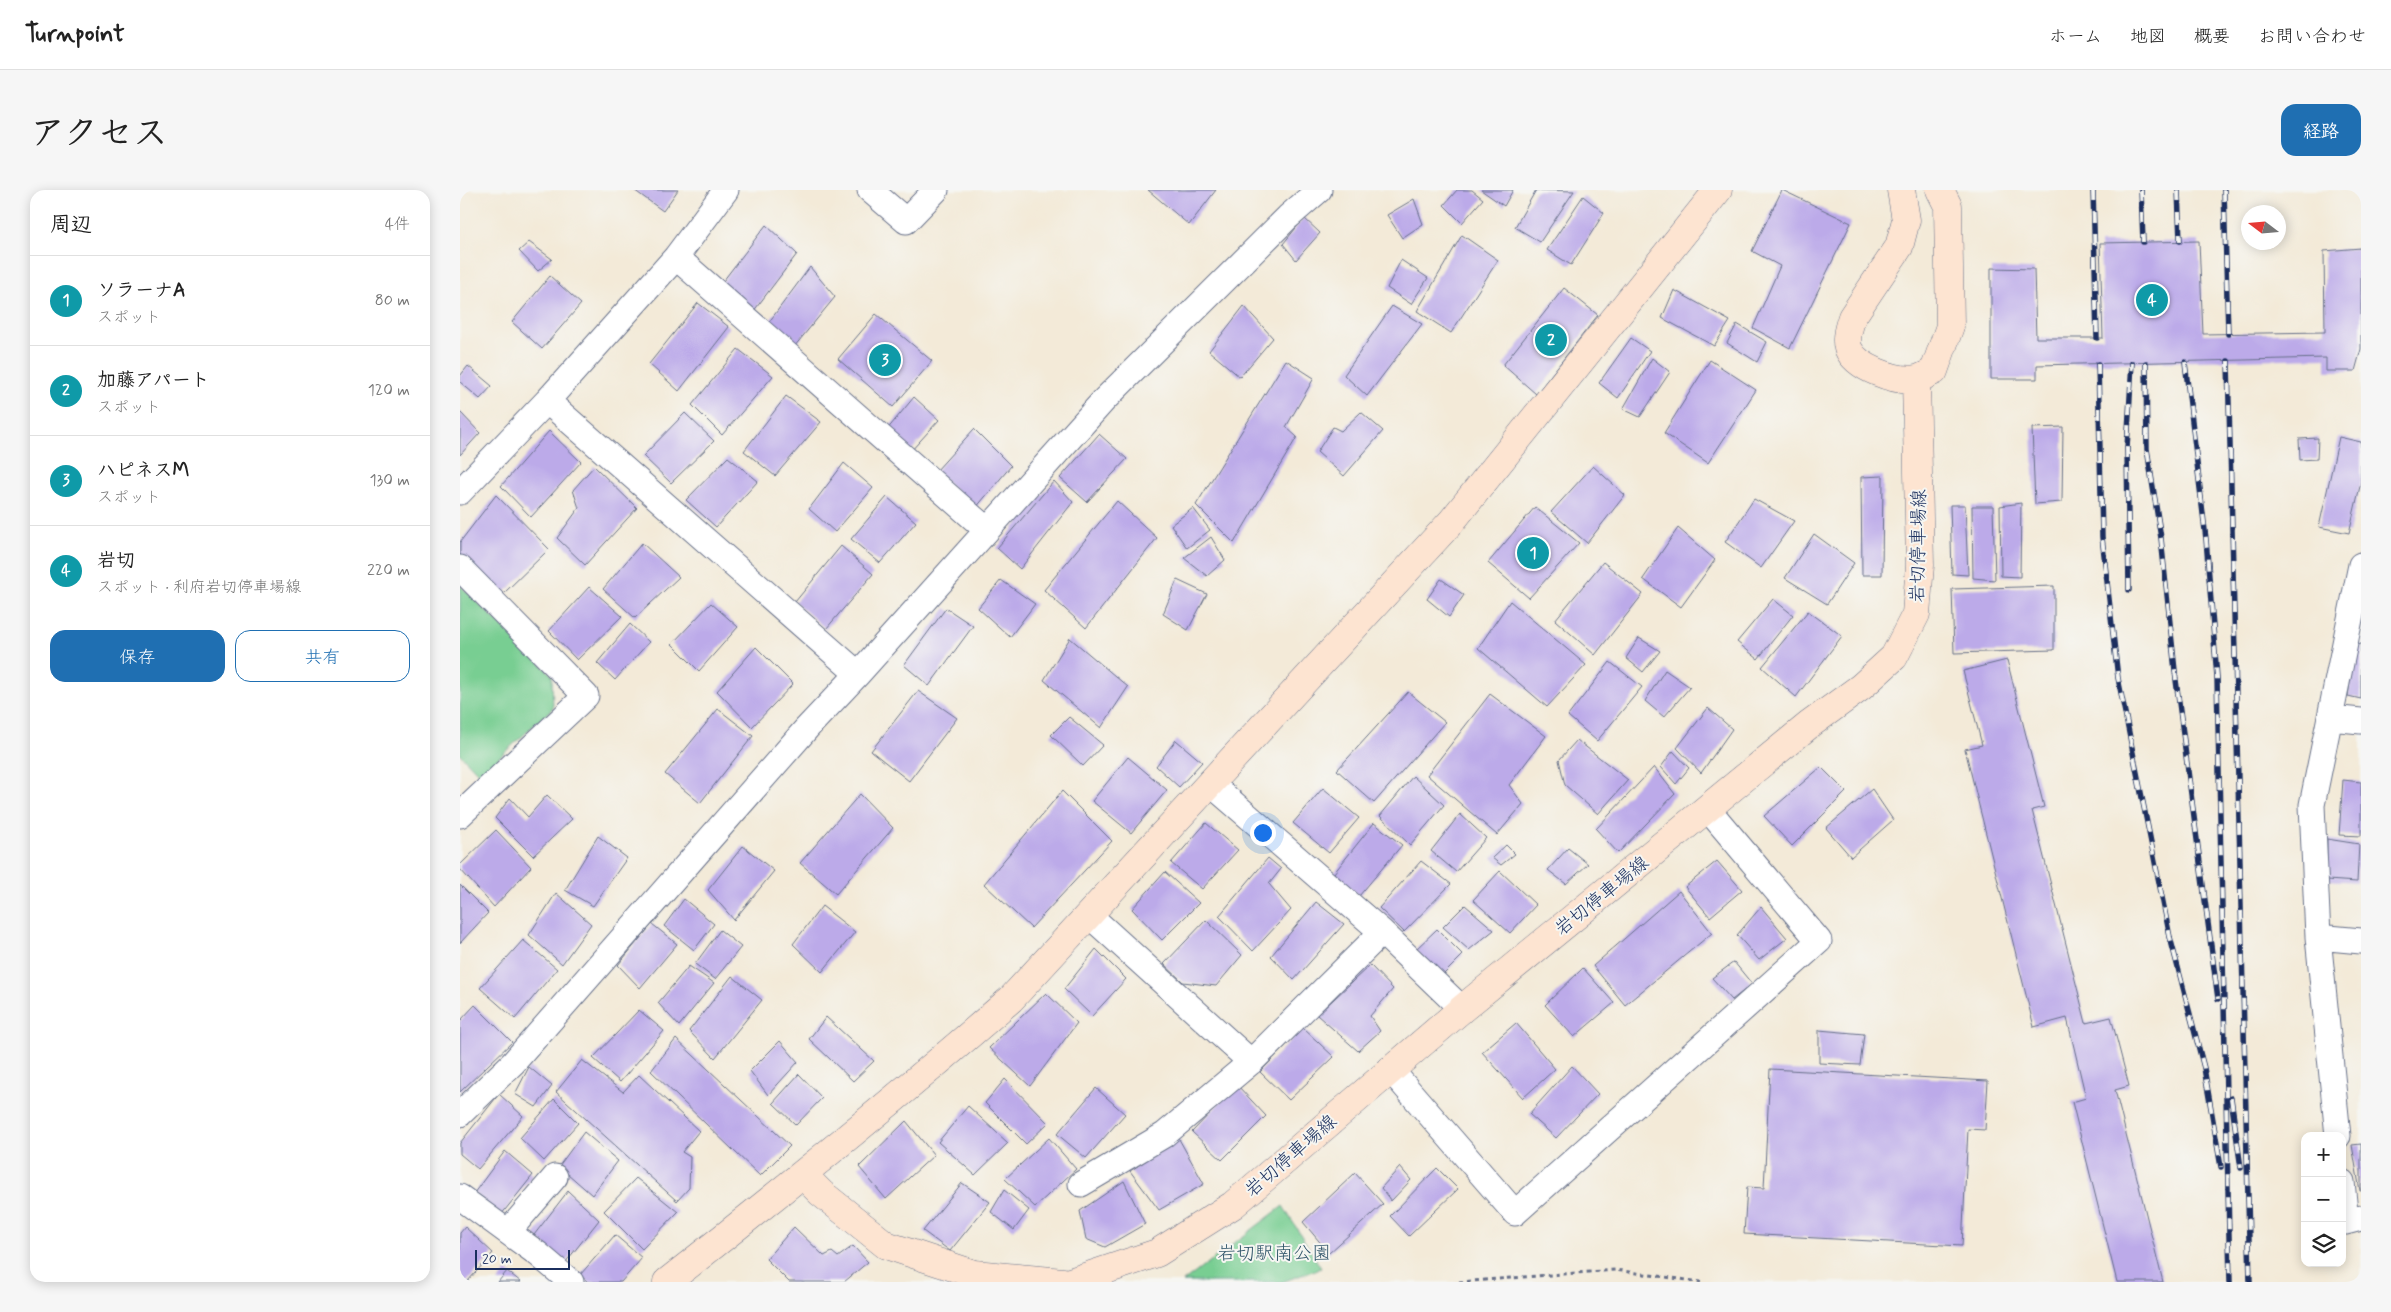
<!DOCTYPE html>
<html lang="ja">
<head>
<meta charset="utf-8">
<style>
  :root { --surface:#fff; --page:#f6f6f6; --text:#222; --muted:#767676; --line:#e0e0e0; --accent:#1f6fb2 }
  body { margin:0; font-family:Mynerve,"Klee One",sans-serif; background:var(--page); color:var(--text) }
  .controls { position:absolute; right:15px; bottom:15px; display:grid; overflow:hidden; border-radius:10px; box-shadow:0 2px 12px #0003 }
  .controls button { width:45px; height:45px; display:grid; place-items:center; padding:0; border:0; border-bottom:1px solid var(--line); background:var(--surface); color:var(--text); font:25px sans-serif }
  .compass { position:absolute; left:1781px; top:15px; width:45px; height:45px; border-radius:50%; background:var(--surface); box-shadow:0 2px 12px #0003; rotate:286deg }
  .scale { position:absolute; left:15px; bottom:12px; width:95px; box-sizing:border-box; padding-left:5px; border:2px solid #1b2f5e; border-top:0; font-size:14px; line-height:18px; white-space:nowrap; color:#1b2f5e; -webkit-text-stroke:4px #f6f6f2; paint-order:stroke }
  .you { position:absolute; left:802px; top:642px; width:18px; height:18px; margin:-12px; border:4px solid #fff; border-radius:50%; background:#1a73e8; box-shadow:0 0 0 8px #1a73e833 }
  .badge { display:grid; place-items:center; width:32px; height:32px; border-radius:50%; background:var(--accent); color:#fff; font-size:16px; font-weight:700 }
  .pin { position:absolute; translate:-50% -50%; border:2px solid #fff; box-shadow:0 1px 5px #0006 }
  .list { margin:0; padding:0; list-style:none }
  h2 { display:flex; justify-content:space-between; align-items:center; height:65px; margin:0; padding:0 20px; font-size:21px }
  h2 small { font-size:16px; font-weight:400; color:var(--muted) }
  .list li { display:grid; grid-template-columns:32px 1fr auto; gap:15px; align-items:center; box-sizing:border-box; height:90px; padding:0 20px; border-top:1px solid var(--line) }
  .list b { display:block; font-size:19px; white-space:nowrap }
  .list p { margin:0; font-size:16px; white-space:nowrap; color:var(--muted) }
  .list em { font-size:16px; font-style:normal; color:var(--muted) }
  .actions { display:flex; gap:10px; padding:15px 20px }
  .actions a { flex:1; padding:11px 0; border:1px solid var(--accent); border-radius:15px; text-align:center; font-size:18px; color:var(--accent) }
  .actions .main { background:var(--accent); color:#fff }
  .icon { flex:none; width:28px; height:28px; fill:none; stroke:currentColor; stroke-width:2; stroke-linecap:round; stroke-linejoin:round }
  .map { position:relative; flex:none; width:1901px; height:1092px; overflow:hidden; border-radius:15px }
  header { display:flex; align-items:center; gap:30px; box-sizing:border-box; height:70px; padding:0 25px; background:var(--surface); border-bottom:1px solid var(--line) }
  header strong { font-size:24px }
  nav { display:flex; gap:28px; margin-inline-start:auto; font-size:18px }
  .intro { display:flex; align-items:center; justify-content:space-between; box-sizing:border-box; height:120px; padding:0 30px }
  h1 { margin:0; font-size:35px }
  .button { padding:12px 22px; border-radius:15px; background:var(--accent); color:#fff; font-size:18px; font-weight:700 }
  main { display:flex; gap:30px; padding:0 30px }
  aside { flex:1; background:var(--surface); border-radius:15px; box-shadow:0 2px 12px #0003 }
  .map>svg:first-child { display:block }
  .green { fill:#78ce92; stroke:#4a7e78 }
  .building { fill:#bcaae9 }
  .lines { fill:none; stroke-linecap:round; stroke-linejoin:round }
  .street-casing { stroke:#677089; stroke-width:27 }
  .secondary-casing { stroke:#677089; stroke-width:29 }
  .path { stroke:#677089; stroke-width:3; stroke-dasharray:4 4; stroke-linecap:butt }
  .street { stroke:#fff; stroke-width:25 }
  .secondary { stroke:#fde4d1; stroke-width:28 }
  .rail-casing { stroke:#1b2f5e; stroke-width:5.5 }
  .rail { stroke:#f6f6f2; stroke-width:4; stroke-dasharray:11; stroke-linecap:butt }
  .labels { text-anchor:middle; stroke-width:4; stroke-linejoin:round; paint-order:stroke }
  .street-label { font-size:19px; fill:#1b2f5e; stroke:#f6f6f2 }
  .park-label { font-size:19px; fill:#32576b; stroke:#f6f6f2 }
</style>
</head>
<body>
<header>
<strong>Turnpoint</strong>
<nav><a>ホーム</a><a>地図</a><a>概要</a><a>お問い合わせ</a></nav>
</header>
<div class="intro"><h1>アクセス</h1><a class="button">経路</a></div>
<main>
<aside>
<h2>周辺<small>4件</small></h2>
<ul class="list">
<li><span class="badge" style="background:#0f9aa8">1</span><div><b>ソラーナA</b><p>スポット</p></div><em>80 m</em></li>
<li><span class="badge" style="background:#0f9aa8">2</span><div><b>加藤アパート</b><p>スポット</p></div><em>120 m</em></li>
<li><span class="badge" style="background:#0f9aa8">3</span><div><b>ハピネスM</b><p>スポット</p></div><em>130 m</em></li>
<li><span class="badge" style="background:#0f9aa8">4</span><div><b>岩切</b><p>スポット · 利府岩切停車場線</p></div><em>220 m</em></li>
</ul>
<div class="actions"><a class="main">保存</a><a>共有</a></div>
</aside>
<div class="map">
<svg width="1901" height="1092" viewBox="0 0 1901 1092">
  <rect width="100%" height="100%" fill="#f6f6f2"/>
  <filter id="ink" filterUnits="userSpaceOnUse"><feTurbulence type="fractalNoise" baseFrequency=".02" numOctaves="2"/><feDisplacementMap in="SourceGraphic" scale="10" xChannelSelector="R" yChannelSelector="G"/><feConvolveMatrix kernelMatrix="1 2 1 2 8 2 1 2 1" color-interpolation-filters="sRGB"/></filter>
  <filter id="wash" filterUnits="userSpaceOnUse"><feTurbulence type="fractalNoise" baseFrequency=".0096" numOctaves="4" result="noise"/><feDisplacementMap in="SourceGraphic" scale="20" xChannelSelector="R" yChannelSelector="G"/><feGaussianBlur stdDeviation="1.12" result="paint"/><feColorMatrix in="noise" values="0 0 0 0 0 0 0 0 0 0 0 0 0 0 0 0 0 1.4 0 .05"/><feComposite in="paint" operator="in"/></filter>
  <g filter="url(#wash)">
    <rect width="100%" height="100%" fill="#f3ead8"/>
    <path class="green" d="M0,395L92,485L93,518L20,585L0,564Z
      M823,1016L861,1078L822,1092H723Z"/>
    <g id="blocks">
      <path class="building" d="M174,0H218L203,21Z
        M688,0H756L729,35Z
        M997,0H1012L1023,9L1002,33L984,15Z
        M1021,0H1053L1044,16Z
        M1076,0L1114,1L1080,52L1055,37Z
        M1322,0L1391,33L1330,158L1293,138L1320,76L1292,61Z
        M1123,6L1144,23L1111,75L1087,60Z
        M954,9L963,34L942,48L927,25Z
        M844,28L860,43L836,70L823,54Z
        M306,35L337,64L293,122L260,95Z
        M1002,45L1038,70L991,143L957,121Z
        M1739,51L1743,144L1865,142L1864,61L1901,58V159L1895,181H1866V168L1577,175V189H1531V78L1574,79L1576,148H1643L1640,53Z
        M69,52L92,69L78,81L59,61Z
        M941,70L968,88L951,114L927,98Z
        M350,77L375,107L334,157L306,136Z
        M90,86L121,114L82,159L52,132Z
        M1104,98L1138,125L1076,204L1043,175Z
        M1214,100L1270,131L1254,156L1202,128Z
        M238,113L269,137L219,201L189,174Z
        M784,116L813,148L780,187L749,161Z
        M932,116L962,134L907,206L884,185Z
        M416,124L472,171L433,217L378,169Z
        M1277,134L1307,152L1297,172L1267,153Z
        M1171,148L1190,161L1158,208L1139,193Z
        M278,159L313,186L262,245L232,215Z
        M1192,168L1210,182L1180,227L1163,219Z
        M826,170L854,188L826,237L837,247L774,353L736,315Z
        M1250,170L1296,200L1248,273L1204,243Z
        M8,176L32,196L20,209L0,192V186Z
        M326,206L361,232L315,286L284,261Z
        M454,207L479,230L450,262L426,241Z
        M0,222L20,243L0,265Z
        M901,222L923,241L884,286L857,262L873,237L881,241Z
        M225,223L254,251L211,293L183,266Z
        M1603,237L1602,312L1575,314L1572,238Z
        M514,239L551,276L515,319L476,281Z
        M89,241L121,272L71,327L41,296Z
        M639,244L667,269L627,312L600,288Z
        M1879,247L1901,252V292L1889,343L1859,337Z
        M1858,248L1857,269L1840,270L1839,249Z
        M268,267L298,291L256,337L226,310Z
        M384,273L413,298L375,342L349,319Z
        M134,276L177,318L125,375L97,348L119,318L113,300Z
        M1133,276L1165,305L1127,353L1091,322Z
        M1423,286L1422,385H1402L1401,287Z
        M594,291L613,312L560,379L537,358Z
        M36,305L89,359L40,407L0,364V352Z
        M427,307L456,332L420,373L391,349Z
        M1294,309L1334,331L1301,378L1265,352Z
        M657,311L697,348L626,438L584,400Z
        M1561,313L1560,387L1541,386L1540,316Z
        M1490,315H1505L1508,385L1492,384Z
        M1512,316H1533L1535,390L1513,388Z
        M1075,317L1119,353L1069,408L1028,373Z
        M733,318L750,340L727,358L711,335Z
        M1218,338L1255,370L1221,417L1183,389Z
        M1354,344L1394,373L1367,414L1325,388Z
        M751,347L765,370L747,386L724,368Z
        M182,353L219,387L175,428L143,399Z
        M381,356L413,384L366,439L335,412Z
        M1143,372L1183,404L1135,465L1095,430Z
        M981,389L1004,405L989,427L967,409Z
        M541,390L575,414L550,447L518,418Z
        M717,390L747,404L728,440L703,424Z
        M1594,396V460L1494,463L1492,399Z
        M129,397L162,426L117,470L89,441Z
        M1313,409L1333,425L1298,469L1277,452Z
        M1050,411L1126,475L1087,517L1018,458Z
        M251,413L278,437L239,481L212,454Z
        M486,418L513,436L469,496L444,475Z
        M1348,421L1382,446L1336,507L1302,477Z
        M170,434L189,452L155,490L137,473Z
        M610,448L668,497L641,538L584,490Z
        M1179,448L1200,461L1183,482L1166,468Z
        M1896,453L1901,454V509L1888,506Z
        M296,457L333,494L292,537L257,501Z
        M1547,470L1584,617L1572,620L1626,833L1651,827L1669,896L1655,900L1703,1092H1657L1612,912L1626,908L1607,828L1574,837L1505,559L1522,555L1503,481Z
        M1150,472L1182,497L1137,551L1108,526Z
        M1205,480L1230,497L1204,527L1185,511Z
        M458,501L497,528L449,591L411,561Z
        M948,502L985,532L914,613L877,580Z
        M1030,504L1086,546L1049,595L1063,614L1037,645L967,585Z
        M1248,518L1272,539L1241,583L1217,558Z
        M258,519L293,546L240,613L205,584Z
        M609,527L643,555L623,576L591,545Z
        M716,550L742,572L719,597L696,576Z
        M1117,550L1168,590L1138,624L1105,595L1099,570Z
        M1213,561L1229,578L1216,594L1201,577Z
        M668,567L707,600L671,643L632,611Z
        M1194,577L1215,604L1158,663L1136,639Z
        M1361,577L1386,602L1332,656L1304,626Z
        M953,586L984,615L950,655L920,626Z
        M1883,590L1901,592V646L1879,645Z
        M863,598L899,628L869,663L833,633Z
        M1412,599L1433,630L1391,667L1366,638Z
        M602,601L652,651L571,738L524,694Z
        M400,604L433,638L376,704L340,673Z
        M87,605L112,629L73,666L35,628L50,608L68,627Z
        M1000,624L1026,648L996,682L971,661Z
        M746,633L778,660L742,699L711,673Z
        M914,633L942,655L899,706L874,683Z
        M36,640L71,677L34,717L0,679V675Z
        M138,646L167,668L133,716L105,700Z
        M1867,649L1899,654L1897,692L1867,690Z
        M1046,655L1055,664L1041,675L1032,668Z
        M283,656L314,681L274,730L248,700Z
        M1108,658L1128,674L1106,694L1088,680Z
        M808,668L821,679L809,694L831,720L793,761L759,726Z
        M961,671L991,694L944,742L919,718Z
        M1257,671L1282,700L1250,727L1225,697Z
        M1040,681L1076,715L1050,743L1013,710Z
        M705,682L739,713L702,750L672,719Z
        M0,695L28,723L0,753Z
        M1219,701L1252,743L1165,815L1133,776Z
        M96,703L131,734L102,774L69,745Z
        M224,709L254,734L234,760L204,736Z
        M856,712L884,734L834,790L811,766Z
        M1005,715L1034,740L1009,760L983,737Z
        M362,716L395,742L362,782L333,754Z
        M1301,717L1327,748L1299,770L1277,745Z
        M746,730L782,765L756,796L723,792L704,774Z
        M192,734L217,754L180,798L158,775Z
        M977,739L1003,765L982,786L955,760Z
        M260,740L281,757L255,789L235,774Z
        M63,750L97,779L55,829L20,798Z
        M636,759L666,789L632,826L604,799Z
        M1274,772L1292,794L1272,810L1252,788Z
        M910,775L933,799L910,826L920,841L898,861L857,825Z
        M229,776L254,793L219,836L198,813Z
        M1123,778L1154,813L1114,847L1085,815Z
        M272,786L302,810L255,868L229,841Z
        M586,803L617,833L570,896L529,858Z
        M15,815L52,852L0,902V831Z
        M179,820L204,841L160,892L133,868Z
        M366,827L414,871L393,891L349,849Z
        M1056,833L1095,879L1063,908L1022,862Z
        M843,838L874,867L829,910L800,882Z
        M1359,840L1404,844L1400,875L1359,873Z
        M216,849L330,956L300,986L191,881Z
        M320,851L338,872L308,905L290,881Z
        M122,870L163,902L179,885L239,941L222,962L230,967L229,998L217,1011L96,902Z
        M1112,876L1138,904L1096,948L1069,924Z
        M69,877L92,896L76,917L55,904Z
        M1310,879L1528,891L1525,940L1508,939L1502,1056L1284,1044L1287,997L1304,998Z
        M339,884L362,908L336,935L313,913Z
        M545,889L588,933L566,954L525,913Z
        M777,895L806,926L762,970L732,942Z
        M636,898L665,924L626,968L597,944Z
        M39,904L63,926L18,979L0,964V953Z
        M94,909L118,933L84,971L60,948Z
        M508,916L548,953L515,985L478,952Z
        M446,931L474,965L426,1009L399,977Z
        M124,942L158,971L132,1005L99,976Z
        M589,948L616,979L575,1017L545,989Z
        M719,949L744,994L699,1020L670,981Z
        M1901,954V1001H1900L1892,955Z
        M45,961L73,985L41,1025L14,1003Z
        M940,977L951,990L931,1011L921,998Z
        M977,978L998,999L949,1046L930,1026Z
        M895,983L923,1014L869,1063L843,1032Z
        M176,988L218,1022L182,1059L144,1021Z
        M664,991L685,1034L645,1057L626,1049L620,1021Z
        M502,993L530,1012L490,1061L463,1041Z
        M544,1000L569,1020L554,1040L531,1022Z
        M108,1001L139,1030L105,1073L74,1045Z
        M5,1037L33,1063L7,1092H0V1043Z
        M334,1037L364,1066L372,1062L378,1067L393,1056L408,1072L384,1092H329L306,1069Z
        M155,1045L182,1068L161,1092H128L120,1085Z
        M47,1081L61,1092H38Z"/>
    </g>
  </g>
  <g filter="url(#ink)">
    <use href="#blocks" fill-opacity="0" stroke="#677089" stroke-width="1"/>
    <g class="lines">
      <g class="street-casing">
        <path id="street" d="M410,0L446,31L476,0
          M216,67L527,340
          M87,211L398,484
          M0,302L87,211L216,67L266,0
          M0,378L126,506L0,625
          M1870,528L1901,531
          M751,594L922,742L1002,819
          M629,725L791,872
          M1858,747L1901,751
          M930,879L1055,1023L1359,751L1247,618
          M0,924L53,873L347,538L398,484L645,209L828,27L859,0
          M1878,946L1858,747L1852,615L1901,375
          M1882,992L1886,1032L1901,1028
          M621,994L704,945L791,872L922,742
          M0,1007L78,1064L111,1092
          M48,1042L95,987"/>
      </g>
      <g class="secondary-casing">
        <path id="secondary" d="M1441,0L1446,30L1439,57L1392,127C1389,136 1385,148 1388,158C1396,178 1436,192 1456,189C1462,188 1469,183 1474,181L1490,136L1488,16L1480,0
          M343,985L361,1003L426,1055L514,1084L603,1092
          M207,1092C324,1000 439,907 551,809L992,331L1258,0
          M610,1092L697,1063L773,1015L1002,819L1349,535L1401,497L1434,467L1456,424L1460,375L1456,189"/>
      </g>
      <path class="path" d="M999,1092L1155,1080L1241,1092"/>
      <use href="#street" class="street"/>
      <use href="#secondary" class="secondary"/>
      <g class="rail-casing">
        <path id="rail" d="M1633,0L1637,148
          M1681,0L1683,52
          M1718,0L1720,51
          M1764,0L1768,144
          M1768,171L1790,1092
          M1725,172L1746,349L1757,487L1770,1092
          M1686,173L1687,259L1701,348L1716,490L1758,809
          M1638,174L1642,347L1658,488L1710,747L1744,878L1761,977
          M1669,400L1667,258L1672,173
          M1771,908L1781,978"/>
      </g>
      <use href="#rail" class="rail"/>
    </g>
  </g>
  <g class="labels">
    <g class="street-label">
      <text transform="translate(1457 356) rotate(-89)" y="7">岩切停車場線</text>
      <text transform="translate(1141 705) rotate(-39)" y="7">岩切停車場線</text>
      <text transform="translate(830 965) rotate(-41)" y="7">岩切停車場線</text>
    </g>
    <g class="park-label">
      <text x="814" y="1069">岩切駅南公園</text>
    </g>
  </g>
</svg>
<div class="controls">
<button>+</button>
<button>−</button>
<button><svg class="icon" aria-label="layers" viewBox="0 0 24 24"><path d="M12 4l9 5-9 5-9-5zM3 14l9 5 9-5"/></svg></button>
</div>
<svg class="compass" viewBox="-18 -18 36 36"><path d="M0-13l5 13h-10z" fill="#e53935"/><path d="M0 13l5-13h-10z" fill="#767676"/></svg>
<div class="scale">20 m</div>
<div class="you"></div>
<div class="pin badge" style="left:1073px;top:363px;background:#0f9aa8">1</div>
<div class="pin badge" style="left:1091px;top:150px;background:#0f9aa8">2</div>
<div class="pin badge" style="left:425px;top:170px;background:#0f9aa8">3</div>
<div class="pin badge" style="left:1692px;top:110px;background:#0f9aa8">4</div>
</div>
</main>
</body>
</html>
